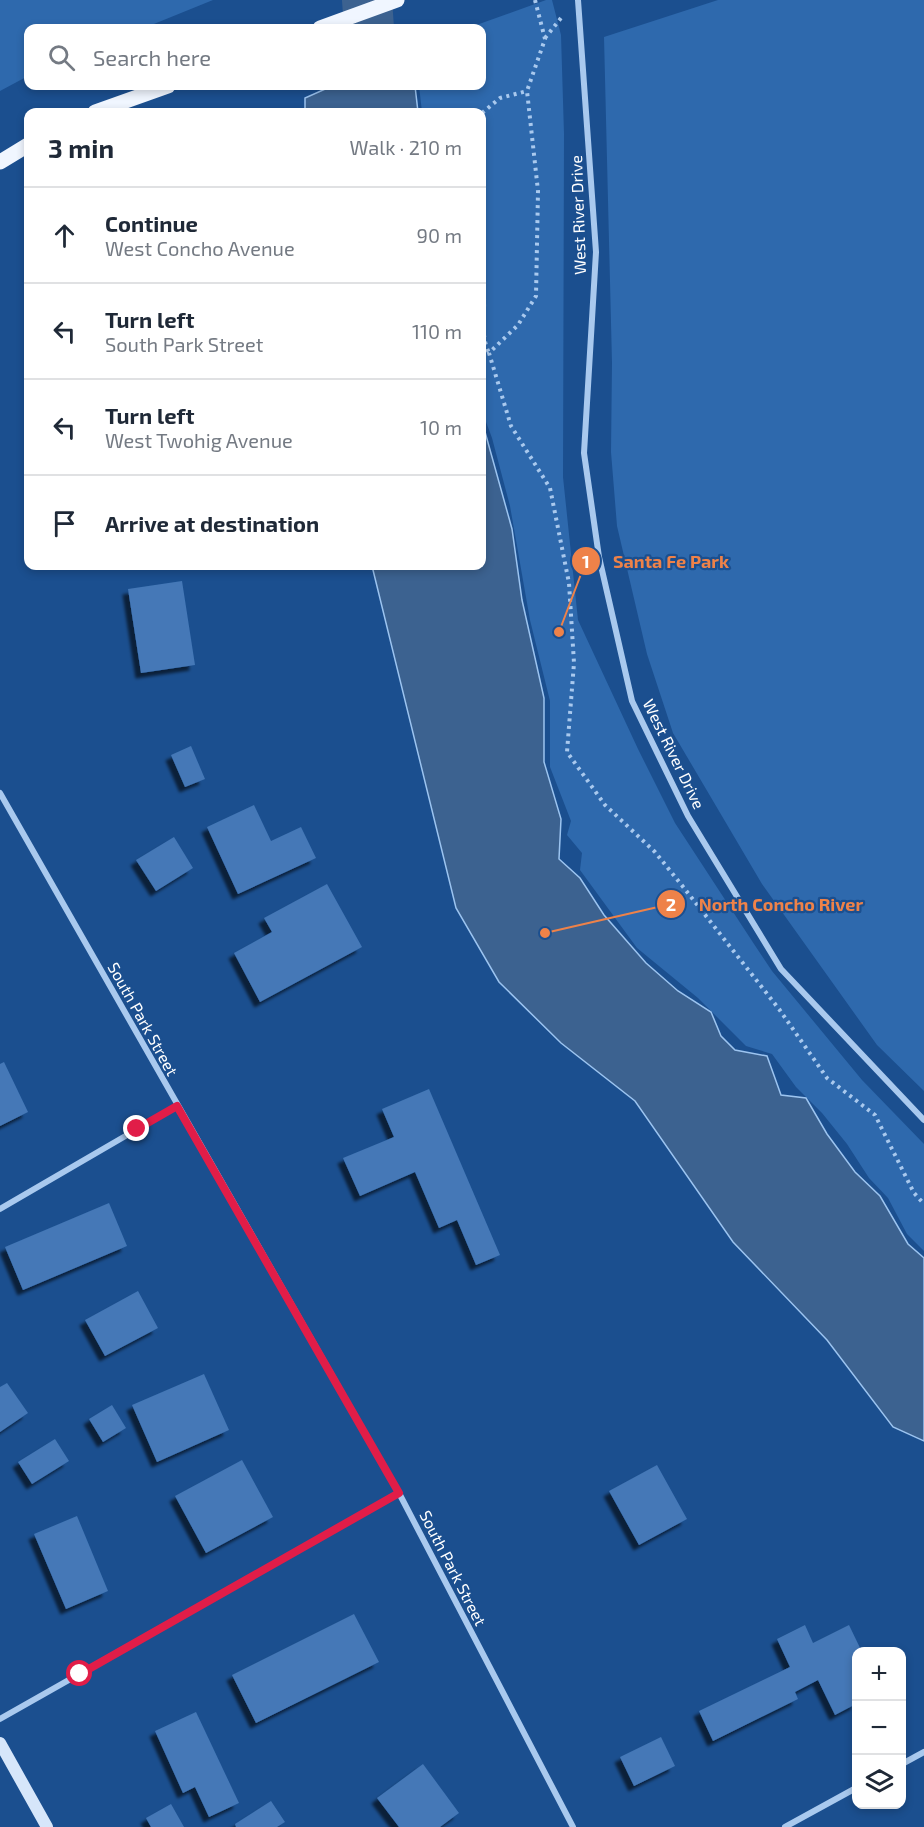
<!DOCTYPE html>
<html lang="en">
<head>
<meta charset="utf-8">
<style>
  :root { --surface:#fff; --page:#f2f2f3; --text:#1f2937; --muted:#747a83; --line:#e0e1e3 }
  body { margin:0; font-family:"Exo 2",sans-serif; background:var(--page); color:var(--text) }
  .controls { position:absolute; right:18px; bottom:18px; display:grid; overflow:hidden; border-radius:12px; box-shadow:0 3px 9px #0003 }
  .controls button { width:54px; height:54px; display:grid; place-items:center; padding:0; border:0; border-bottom:2px solid var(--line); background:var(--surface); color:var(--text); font:30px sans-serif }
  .stop { position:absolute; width:18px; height:18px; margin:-14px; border:4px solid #e11d48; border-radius:50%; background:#fff }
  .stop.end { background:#e11d48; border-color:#fff; box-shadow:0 2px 6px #0008 }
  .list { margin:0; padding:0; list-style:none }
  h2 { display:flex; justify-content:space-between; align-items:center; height:78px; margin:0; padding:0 24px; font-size:26px }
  h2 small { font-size:20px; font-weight:400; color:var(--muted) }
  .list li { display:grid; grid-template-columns:39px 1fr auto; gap:18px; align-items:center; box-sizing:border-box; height:96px; padding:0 24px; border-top:2px solid var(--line) }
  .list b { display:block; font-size:22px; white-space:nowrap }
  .list p { margin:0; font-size:20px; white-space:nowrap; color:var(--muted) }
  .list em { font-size:20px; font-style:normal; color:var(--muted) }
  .icon { flex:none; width:33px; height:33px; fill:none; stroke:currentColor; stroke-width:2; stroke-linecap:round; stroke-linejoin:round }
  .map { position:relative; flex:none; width:924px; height:1827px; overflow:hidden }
  .search { position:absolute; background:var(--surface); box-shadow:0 3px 9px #0003; left:24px; top:24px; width:462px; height:66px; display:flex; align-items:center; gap:15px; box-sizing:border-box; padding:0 21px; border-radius:12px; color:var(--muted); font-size:22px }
  .panel { position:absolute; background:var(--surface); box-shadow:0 3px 9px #0003; left:24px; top:108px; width:462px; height:462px; border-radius:12px }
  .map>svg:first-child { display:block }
  .green { fill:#2e69ad }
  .water { fill:#3c6290; stroke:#9cc4f0; stroke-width:1.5 }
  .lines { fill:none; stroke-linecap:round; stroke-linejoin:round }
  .river { stroke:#3c6290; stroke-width:50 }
  .building { fill:#4478b7; filter:url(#shadow) }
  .path { stroke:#a9c9ee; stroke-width:4; stroke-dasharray:3 4.5; stroke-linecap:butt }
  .street { stroke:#a9c9ee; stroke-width:6 }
  .secondary { stroke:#d6e6fa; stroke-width:12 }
  .primary { stroke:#f0f6ff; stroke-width:15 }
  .route { stroke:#e11d48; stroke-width:8 }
  .labels { text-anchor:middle; stroke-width:4.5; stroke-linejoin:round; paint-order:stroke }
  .street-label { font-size:16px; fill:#fff; stroke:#1b4f8f }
  .leader { fill:none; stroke:#ee8249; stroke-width:2 }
  .callout-dot { fill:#ee8249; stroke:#1b4f8f; stroke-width:2 }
  .mark-label { font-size:18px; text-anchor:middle; font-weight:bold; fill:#fff }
  .callout-label { font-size:18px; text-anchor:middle; font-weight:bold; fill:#ee8249; stroke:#1b4f8f; stroke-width:4.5; stroke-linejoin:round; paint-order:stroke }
</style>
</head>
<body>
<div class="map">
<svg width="924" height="1827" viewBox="0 0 924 1827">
  <defs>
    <filter id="shadow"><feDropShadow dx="-5.5" dy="5.5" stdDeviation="1.5" flood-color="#0009"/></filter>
  </defs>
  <rect width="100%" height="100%" fill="#1b4f8f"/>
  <path class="green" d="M0,0H213L144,28H28V76L0,91Z
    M546,0H552L561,35L564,134L563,477L578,620L638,749L675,823L754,944L772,971L862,1080L924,1144V1251L907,1234L888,1198L869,1178L847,1144L822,1113L796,1087L772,1054L746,1046L698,998L637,948L580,870L582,853L567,835L571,821L550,767V701L530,620L510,506L492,438L482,411V112H422L419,86H482V28H468Z
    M718,0H924V1091L877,1045L762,884L673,733L647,654L617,526L611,452L612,363L604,37Z"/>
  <path class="water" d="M332,86H415L418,112H305V98Z
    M482,421L512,529L522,600L544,698V762L561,819L559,859L580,878L604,915L646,963L678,991L711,1012L721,1036L735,1050L767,1056L781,1095L806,1098L827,1134L855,1172L880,1196L908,1244L924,1258V1441L893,1427L827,1340L733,1242L635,1101L561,1043L499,982L456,908L372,566H482Z"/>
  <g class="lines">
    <path class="river" d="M367,0L369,28"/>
  </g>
  <path class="building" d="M182,581L195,665L141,673L128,589Z
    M191,746L205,779L185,787L171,755Z
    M254,805L271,841L301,827L316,858L238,894L207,827Z
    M174,837L193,868L156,891L136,860Z
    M327,884L362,947L260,1002L234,953L272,932L264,918Z
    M4,1062L28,1112L0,1126V1064Z
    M429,1089L500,1255L476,1265L457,1220L439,1228L415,1172L360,1196L343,1158L394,1137L382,1109Z
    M109,1203L127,1246L23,1290L5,1247Z
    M138,1291L158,1328L105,1356L85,1320Z
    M204,1374L229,1430L157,1462L132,1405Z
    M7,1383L28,1413L0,1432V1387Z
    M112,1405L126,1428L103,1442L89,1419Z
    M55,1439L69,1461L32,1484L18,1462Z
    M242,1460L273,1517L206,1553L175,1496Z
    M657,1465L687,1519L639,1545L609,1491Z
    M77,1516L108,1591L66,1609L34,1534Z
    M354,1614L379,1662L256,1723L232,1675Z
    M805,1625L813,1643L849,1625L862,1652H856V1704L835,1715L818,1680L795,1692L798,1699L713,1741L699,1711L790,1667L777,1639Z
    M196,1712L239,1803L209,1817L195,1787L183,1793L155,1731Z
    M661,1737L675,1766L634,1786L620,1757Z
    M423,1764L459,1813L440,1827H399L377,1798Z
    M271,1801L285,1822L277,1827H236L235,1824Z
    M171,1804L184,1827H151L146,1818Z"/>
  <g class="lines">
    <path class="path" d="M535,0L545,39L527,91L538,191L536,296L518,325L489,353L511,426L550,488L569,583L574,663L567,752L605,805L655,852L684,888L779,1009L827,1078L875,1115L914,1193L924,1204
      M545,38L561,18
      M482,113L500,98L527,91
      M482,282C488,307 478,330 489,353"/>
    <path class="street" d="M578,0L596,252L584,453L599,557L632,701L688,816L781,969L924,1120
      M0,793L399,1493L573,1827
      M0,1209L177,1106
      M0,1719L399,1493
      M902,1764L924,1752
      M785,1827L856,1788"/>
    <path class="secondary" d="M0,1743L47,1827"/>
    <path class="primary" d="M320,28L397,0
      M95,112L168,86
      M0,162L28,145"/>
  </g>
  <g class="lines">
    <path class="route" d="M80,1674L399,1493L177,1106L137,1129"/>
  </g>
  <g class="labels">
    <g class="street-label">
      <text transform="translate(578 215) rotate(-92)" y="6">West River Drive</text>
      <text transform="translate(674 754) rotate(64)" y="6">West River Drive</text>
      <text transform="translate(143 1019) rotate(61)" y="6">South Park Street</text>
      <text transform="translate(453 1568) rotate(63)" y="6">South Park Street</text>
    </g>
  </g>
  <path class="leader" d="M559 632L586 561M545 933L671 904"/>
  <g class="callout-dot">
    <circle cx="559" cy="632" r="6"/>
    <circle cx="545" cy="933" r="6"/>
    <circle cx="586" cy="561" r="15"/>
    <circle cx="671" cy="904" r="15"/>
  </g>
  <g class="mark-label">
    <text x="586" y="568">1</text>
    <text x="671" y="911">2</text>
  </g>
  <g class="callout-label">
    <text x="671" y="568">Santa Fe Park</text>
    <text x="781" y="911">North Concho River</text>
  </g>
</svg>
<div class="controls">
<button>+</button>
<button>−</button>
<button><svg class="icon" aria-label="layers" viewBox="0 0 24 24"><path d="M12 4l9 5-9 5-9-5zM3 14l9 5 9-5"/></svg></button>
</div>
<div class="stop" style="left:80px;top:1674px"></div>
<div class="stop end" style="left:137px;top:1129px"></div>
<div class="search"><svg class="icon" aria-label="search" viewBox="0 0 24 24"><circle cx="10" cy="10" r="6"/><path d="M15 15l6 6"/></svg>Search here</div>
<section class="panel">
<h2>3 min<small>Walk · 210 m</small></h2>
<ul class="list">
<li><svg class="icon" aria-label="ahead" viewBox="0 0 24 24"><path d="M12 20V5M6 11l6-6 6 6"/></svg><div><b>Continue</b><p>West Concho Avenue</p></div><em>90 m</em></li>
<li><svg class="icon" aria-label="left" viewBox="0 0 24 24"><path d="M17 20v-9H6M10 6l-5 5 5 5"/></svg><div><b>Turn left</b><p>South Park Street</p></div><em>110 m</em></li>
<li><svg class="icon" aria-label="left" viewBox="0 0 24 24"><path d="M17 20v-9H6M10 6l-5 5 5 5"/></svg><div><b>Turn left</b><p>West Twohig Avenue</p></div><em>10 m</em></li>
<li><svg class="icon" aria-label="arrive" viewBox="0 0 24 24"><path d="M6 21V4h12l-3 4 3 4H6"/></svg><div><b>Arrive at destination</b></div></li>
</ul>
</section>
</div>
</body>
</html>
